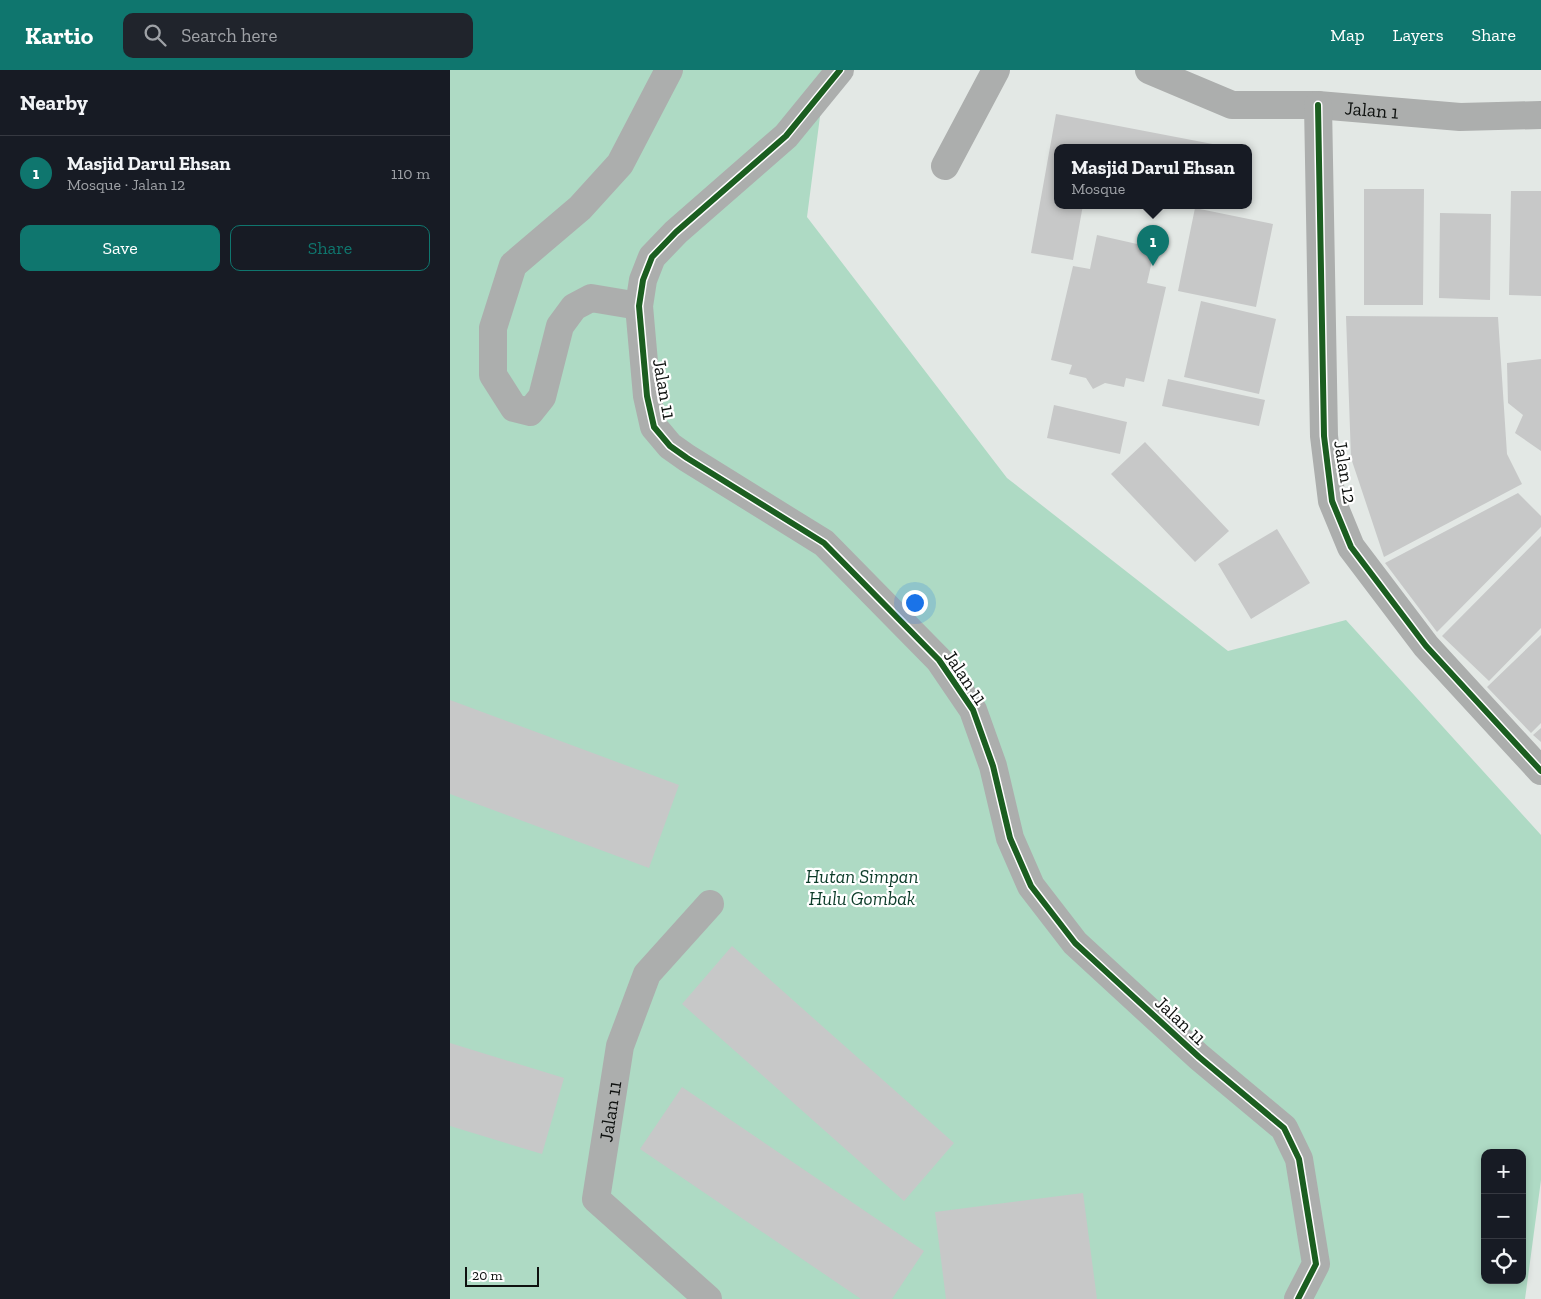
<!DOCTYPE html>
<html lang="en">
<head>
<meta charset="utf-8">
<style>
  :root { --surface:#171b24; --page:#20242c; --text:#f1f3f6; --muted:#9ea1a6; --line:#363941; --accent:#0f766e }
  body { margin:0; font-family:"Zilla Slab",serif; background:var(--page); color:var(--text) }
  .controls { position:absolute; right:15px; bottom:15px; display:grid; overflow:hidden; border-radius:10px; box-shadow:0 2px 8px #0003 }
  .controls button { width:45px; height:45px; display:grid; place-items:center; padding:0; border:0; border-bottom:1px solid var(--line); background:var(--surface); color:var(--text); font:25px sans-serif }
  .scale { position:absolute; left:15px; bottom:12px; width:74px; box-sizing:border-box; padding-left:5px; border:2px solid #0e110f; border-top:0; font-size:14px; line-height:18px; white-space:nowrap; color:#0e110f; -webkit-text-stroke:4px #fff; paint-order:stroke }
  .you { position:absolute; left:464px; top:532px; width:18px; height:18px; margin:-12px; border:4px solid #fff; border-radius:50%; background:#1a73e8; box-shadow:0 0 0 8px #1a73e833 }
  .badge { display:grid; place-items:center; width:32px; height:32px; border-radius:50%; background:var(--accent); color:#fff; font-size:16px; font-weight:700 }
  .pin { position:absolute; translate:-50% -41px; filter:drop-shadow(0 1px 2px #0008) }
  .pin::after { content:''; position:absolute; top:26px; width:18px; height:15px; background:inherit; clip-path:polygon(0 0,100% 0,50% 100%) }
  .popup { position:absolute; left:604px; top:74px; width:198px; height:65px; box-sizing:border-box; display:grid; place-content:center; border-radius:10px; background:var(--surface); filter:drop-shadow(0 1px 4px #0005); font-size:16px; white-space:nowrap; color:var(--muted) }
  .popup b { font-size:19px; color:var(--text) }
  .popup::after { content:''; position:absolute; left:50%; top:100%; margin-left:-10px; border:10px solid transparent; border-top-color:var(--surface) }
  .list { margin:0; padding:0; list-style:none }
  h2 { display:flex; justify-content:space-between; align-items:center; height:65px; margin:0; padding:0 20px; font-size:21px }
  h2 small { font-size:16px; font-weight:400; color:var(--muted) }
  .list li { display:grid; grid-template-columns:32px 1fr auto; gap:15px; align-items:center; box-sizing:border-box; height:75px; padding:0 20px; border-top:1px solid var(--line) }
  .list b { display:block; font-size:19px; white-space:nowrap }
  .list p { margin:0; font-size:16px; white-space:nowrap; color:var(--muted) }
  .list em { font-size:16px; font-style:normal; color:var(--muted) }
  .actions { display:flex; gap:10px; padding:15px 20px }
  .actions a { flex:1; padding:11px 0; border:1px solid var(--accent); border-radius:10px; text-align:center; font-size:18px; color:var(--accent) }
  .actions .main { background:var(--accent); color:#fff }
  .icon { flex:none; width:28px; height:28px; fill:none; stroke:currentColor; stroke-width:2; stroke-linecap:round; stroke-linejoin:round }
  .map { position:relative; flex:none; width:1091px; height:1229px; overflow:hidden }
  header { display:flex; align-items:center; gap:30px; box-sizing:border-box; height:70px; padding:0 25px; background:var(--accent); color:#fff }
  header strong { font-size:24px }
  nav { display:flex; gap:28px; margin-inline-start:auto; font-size:18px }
  .search { width:350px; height:45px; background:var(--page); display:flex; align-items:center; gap:12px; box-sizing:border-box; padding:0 18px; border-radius:10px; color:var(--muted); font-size:19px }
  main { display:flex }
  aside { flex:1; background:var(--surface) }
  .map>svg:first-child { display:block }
  .green { fill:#aedac4; fill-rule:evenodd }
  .building { fill:#c7c8c8 }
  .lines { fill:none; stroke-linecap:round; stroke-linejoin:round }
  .minor { stroke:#acaead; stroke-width:28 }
  .cycleway-casing { stroke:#fff; stroke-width:9 }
  .cycleway { stroke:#1b5e20; stroke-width:6 }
  .labels { text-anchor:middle; stroke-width:4.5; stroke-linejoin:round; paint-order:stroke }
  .street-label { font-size:19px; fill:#0e110f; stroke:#fff }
  .park-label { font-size:19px; font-style:italic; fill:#0c3c29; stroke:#fff }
</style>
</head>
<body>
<header>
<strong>Kartio</strong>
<div class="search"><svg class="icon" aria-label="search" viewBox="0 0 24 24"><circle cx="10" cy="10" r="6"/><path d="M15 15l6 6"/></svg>Search here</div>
<nav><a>Map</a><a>Layers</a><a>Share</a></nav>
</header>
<main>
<aside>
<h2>Nearby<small></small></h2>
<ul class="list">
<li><span class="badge">1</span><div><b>Masjid Darul Ehsan</b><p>Mosque · Jalan 12</p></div><em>110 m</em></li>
</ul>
<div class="actions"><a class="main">Save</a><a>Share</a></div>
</aside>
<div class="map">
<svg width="1091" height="1229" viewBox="0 0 1091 1229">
  <rect width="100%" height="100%" fill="#e3e8e5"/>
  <path class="green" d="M0,0H376L357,147L557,408L778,581L896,550L1091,765V1110L1075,1229H0ZM1035,1083H1072V1210H1035Z"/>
  <path class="building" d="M606,44L773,76V77H608V135H633L623,190L581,183Z
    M914,119H974L973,235H914Z
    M1061,121H1091V226L1059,225Z
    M745,138L823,154L806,237L728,221Z
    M990,143L1041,144L1040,230L989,228Z
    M647,165L705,178L697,213L716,217L694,312L676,308L674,317L655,313L643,319L636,308L619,304L622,295L601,290L623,196L640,199Z
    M751,231L826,249L809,324L734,307Z
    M896,246L1048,247L1057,384L1072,414L934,487L901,388Z
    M1091,289V381L1065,363L1073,345L1058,333L1057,293Z
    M718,309L815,330L809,356L712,336Z
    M604,335L677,352L670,384L597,368Z
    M695,372L779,461L745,492L661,404Z
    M1068,423L1091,446V457L987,562L935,493Z
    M827,459L860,513L801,549L768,494Z
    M1091,466V558L1039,611L992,566Z
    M1091,565V653L1081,663L1037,617Z
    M0,630L229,715L199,798L0,724Z
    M1091,658V672L1083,665Z
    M282,876L504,1073L454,1131L232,934Z
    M0,973L114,1008L92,1084L0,1056Z
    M232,1017L474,1181L442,1229H411L190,1079Z
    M633,1123L647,1229H496L485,1142Z"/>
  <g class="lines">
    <g class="minor">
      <path d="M390,0L336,66L226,162L202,187L193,210L189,236L197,326L204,357L220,376L237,388L374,473L489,590L523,640L543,696L560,768L581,816L625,873L749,987L834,1058L849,1089L866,1194L848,1229"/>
      <path id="s1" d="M699,0L782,35H868L1010,47L1091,45"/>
      <path d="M868,35L874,366L882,431L901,477L976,576L1091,701"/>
      <path d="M495,96L546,0"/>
      <path d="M189,236L141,228L124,237L110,256L92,327L80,342L64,338L43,305V258L63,195L130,138L170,94L219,0"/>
      <path id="s2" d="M258,1229L146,1129L170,976L197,904L260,834"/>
    </g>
    <g class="cycleway-casing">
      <path id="cycleway" d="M390,0L336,66L226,162L202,187L193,210L189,236L197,326L204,357L220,376L237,388L374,473L489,590L523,640L543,696L560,768L581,816L625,873L749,987L834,1058L849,1089L866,1194L848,1229
        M868,35L874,366L882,431L901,477L976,576L1091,701"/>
    </g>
    <use href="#cycleway" class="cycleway"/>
  </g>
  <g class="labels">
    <g class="street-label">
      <text dy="7" stroke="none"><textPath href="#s1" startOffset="230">Jalan 1</textPath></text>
      <text transform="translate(215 319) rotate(80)" y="7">Jalan 11</text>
      <text transform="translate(896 402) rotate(81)" y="7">Jalan 12</text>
      <text transform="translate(516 607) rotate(56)" y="7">Jalan 11</text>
      <text transform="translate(731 950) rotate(43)" y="7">Jalan 11</text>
      <text dy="7" stroke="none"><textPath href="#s2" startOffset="239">Jalan 11</textPath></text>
    </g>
    <g class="park-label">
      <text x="412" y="813">Hutan Simpan<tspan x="412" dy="22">Hulu Gombak</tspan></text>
    </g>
  </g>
</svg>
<div class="controls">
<button>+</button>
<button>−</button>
<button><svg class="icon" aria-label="locate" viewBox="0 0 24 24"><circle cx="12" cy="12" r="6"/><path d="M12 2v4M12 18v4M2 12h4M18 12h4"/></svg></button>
</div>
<div class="scale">20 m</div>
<div class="you"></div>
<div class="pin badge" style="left:703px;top:196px">1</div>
<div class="popup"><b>Masjid Darul Ehsan</b>Mosque</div>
</div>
</main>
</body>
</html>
